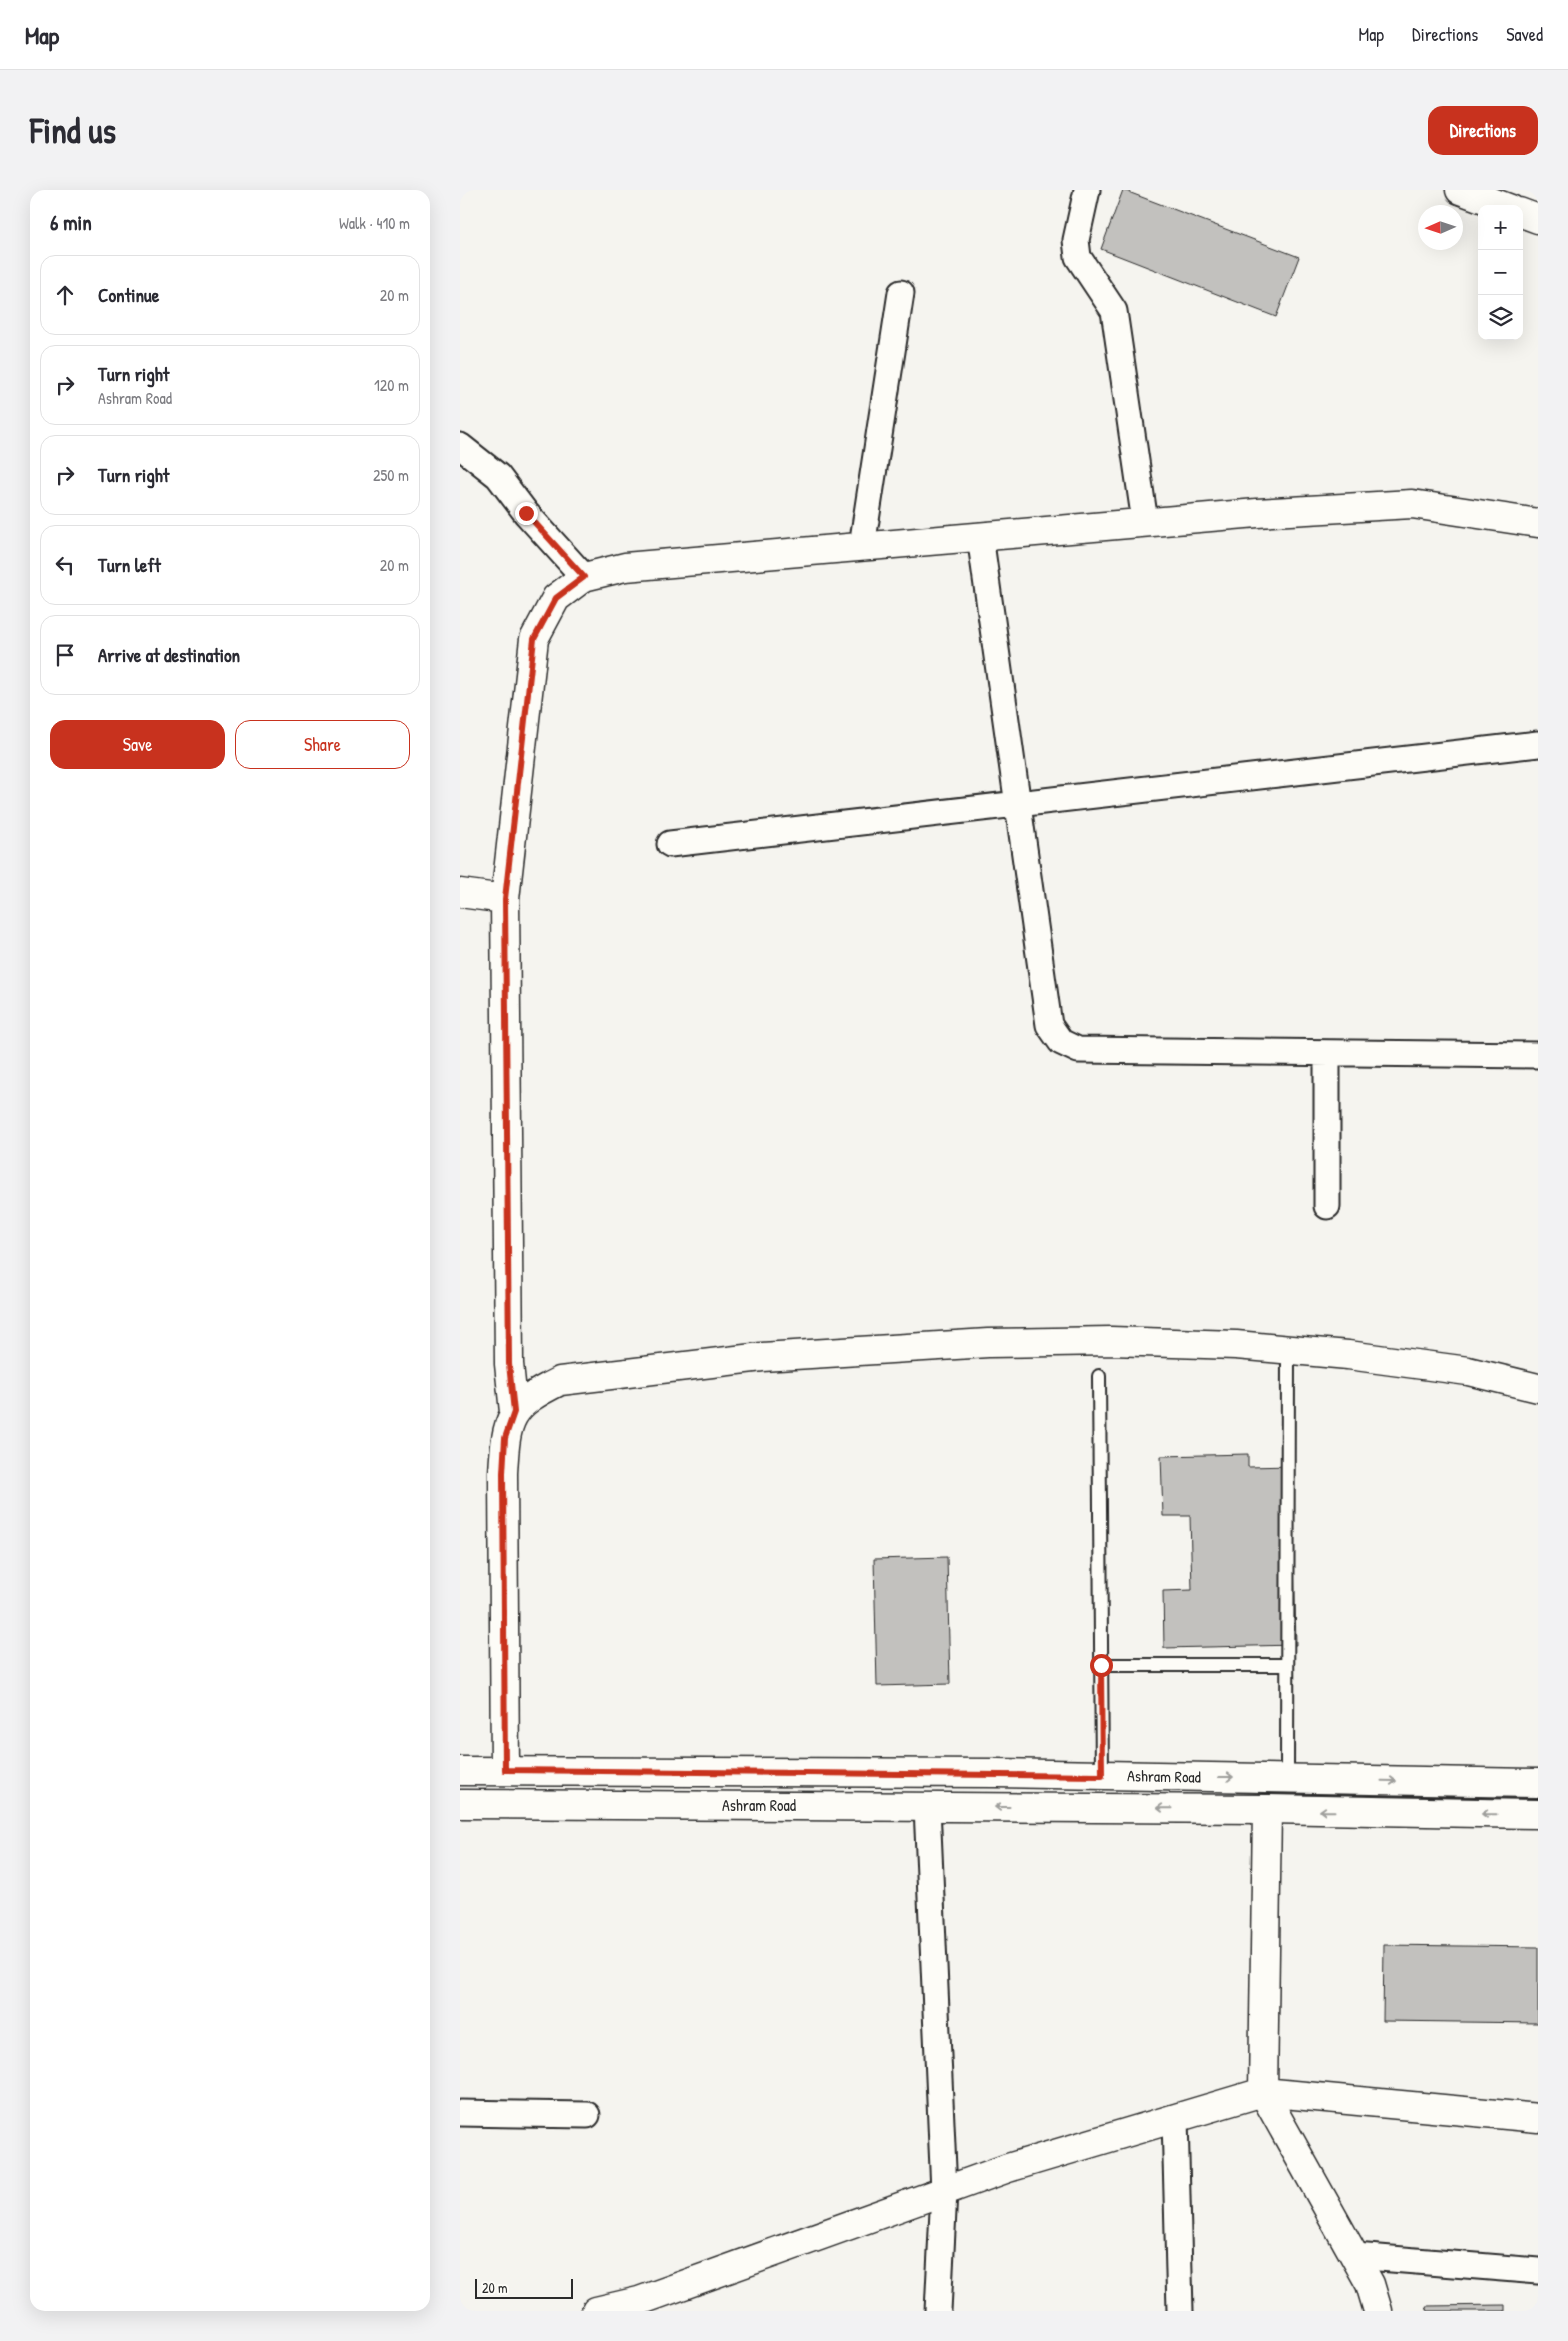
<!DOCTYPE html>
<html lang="en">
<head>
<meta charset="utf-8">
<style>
  :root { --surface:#fff; --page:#f2f2f3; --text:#2b2b33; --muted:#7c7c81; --line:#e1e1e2; --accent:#c8321e }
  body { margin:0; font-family:"Patrick Hand",sans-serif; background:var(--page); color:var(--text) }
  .controls { position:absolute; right:15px; top:15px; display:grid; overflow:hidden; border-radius:10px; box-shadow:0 5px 20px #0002 }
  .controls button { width:45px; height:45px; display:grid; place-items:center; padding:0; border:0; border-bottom:1px solid var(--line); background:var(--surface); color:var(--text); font:25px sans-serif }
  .compass { position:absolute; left:958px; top:15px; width:45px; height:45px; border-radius:50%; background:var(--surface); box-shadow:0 5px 20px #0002; rotate:267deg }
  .scale { position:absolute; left:15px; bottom:12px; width:98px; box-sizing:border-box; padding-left:5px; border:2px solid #2b2b2b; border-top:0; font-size:14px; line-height:18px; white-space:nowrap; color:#2b2b2b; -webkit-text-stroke:4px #fdfcf7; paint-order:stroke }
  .stop { position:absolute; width:15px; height:15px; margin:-11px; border:4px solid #c8321e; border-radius:50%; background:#fff }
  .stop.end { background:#c8321e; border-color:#fff; box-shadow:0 1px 5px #0008 }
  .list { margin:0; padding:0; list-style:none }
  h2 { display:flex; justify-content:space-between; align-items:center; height:65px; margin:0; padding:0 20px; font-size:21px }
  h2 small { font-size:16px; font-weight:400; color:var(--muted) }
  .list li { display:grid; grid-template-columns:32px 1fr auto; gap:15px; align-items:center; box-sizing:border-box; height:80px; margin:0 10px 10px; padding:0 10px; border:1px solid var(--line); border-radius:15px }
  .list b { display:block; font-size:19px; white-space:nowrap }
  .list p { margin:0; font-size:16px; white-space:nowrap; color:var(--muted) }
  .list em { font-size:16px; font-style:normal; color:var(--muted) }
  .actions { display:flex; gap:10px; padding:15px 20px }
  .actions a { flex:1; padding:11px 0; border:1px solid var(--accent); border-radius:15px; text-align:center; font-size:18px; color:var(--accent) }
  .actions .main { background:var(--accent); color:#fff }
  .icon { flex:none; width:28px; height:28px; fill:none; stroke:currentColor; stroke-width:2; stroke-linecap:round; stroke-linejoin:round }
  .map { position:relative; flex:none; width:1078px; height:2121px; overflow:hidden; border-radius:15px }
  header { display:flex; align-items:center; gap:30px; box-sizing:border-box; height:70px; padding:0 25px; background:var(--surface); border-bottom:1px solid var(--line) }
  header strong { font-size:24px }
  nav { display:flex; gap:28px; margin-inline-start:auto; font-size:18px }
  .intro { display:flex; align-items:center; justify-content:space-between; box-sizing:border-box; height:120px; padding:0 30px }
  h1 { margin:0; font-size:35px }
  .button { padding:12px 22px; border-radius:15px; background:var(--accent); color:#fff; font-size:18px; font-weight:700 }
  main { display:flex; gap:30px; padding:0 30px }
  aside { flex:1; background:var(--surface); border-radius:15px; box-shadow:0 5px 20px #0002 }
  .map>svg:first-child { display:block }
  .building { fill:#c2c1be; stroke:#2b2b2b }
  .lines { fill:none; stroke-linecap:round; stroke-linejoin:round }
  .lane-casing { stroke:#2b2b2b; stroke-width:16 }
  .street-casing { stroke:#2b2b2b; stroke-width:29 }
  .secondary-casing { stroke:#2b2b2b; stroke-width:31 }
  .primary-casing { stroke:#2b2b2b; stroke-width:31 }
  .lane { stroke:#fdfcf7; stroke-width:12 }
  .street { stroke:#fdfcf7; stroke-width:25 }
  .secondary { stroke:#fdfcf7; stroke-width:28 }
  .primary { stroke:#fdfcf7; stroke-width:28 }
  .oneway { stroke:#9e9e9b }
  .route { stroke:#c8321e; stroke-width:6 }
  .labels { text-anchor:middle; stroke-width:4; stroke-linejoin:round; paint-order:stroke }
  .street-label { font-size:16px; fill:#2b2b2b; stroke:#fdfcf7 }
</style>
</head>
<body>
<header>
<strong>Map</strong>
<nav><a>Map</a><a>Directions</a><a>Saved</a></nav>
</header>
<div class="intro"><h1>Find us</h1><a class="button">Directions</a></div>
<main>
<aside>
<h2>6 min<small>Walk · 410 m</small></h2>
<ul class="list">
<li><svg class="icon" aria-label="ahead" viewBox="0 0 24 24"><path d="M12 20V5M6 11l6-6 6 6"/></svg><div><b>Continue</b></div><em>20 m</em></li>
<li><svg class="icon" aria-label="right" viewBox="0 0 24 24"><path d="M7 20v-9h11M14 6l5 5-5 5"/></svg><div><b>Turn right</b><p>Ashram Road</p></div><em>120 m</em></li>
<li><svg class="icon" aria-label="right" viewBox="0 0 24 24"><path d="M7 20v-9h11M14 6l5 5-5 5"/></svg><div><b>Turn right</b></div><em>250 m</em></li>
<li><svg class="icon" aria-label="left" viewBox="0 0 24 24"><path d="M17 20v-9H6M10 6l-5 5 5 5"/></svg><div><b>Turn left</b></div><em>20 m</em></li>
<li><svg class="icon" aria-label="arrive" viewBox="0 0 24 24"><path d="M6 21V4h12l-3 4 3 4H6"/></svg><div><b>Arrive at destination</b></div></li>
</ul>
<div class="actions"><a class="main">Save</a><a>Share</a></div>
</aside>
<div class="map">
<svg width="1078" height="2121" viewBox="0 0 1078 2121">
  <rect width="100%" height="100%" fill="#f5f4ef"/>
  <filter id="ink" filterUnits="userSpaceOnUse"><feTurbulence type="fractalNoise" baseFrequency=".02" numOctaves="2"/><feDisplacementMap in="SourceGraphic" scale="10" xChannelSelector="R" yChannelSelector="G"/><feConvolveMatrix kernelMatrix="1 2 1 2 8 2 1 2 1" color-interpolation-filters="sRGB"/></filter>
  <g filter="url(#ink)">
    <path class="building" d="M663,0L839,67L816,127L641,59Z
      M788,1264V1277L832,1276L836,1455L704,1458L703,1401L732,1400L730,1326H703L701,1266Z
      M487,1367L490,1494L417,1496L414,1369Z
      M924,1755L1078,1757V1833L923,1831Z
      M1045,2115V2121H968L966,2116Z"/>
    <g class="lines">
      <g class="lane-casing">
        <path id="lane" d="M639,1186L642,1585
          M641,1475H827
          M827,1589L828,1160"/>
      </g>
      <g class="street-casing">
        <path id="street" d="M627,0L616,50L618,67L654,121L685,332
          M0,256L38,286L66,323L124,387
          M520,346L589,835L601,852L618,860L1078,865
          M402,356L441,103
          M210,654L1078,554
          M867,863V1016
          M467,1617L484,2001L478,2121
          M0,1923L127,1925
          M715,1928L720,2121
          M895,2066L1078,2081"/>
      </g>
      <g class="secondary-casing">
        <path id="secondary" d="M1000,0L1051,19
          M1059,22L1078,29
          M0,703L45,709
          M54,1222L49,1174L45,709L74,449L96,408L124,387L165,377L797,323L952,314L1078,333
          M45,1580L43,1283C46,1227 49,1216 100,1191L302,1167L528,1153L651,1151L776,1155L888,1165L1008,1181L1078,1198
          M807,1619L803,1902L910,2094L918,2121
          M136,2121L179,2111L548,1978L803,1902L1078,1928"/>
      </g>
      <g class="primary-casing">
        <path id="primary" d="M0,1581L537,1583L1078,1593
          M0,1614L807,1619L1078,1624"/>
      </g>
      <use href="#lane" class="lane"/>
      <use href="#street" class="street"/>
      <use href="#secondary" class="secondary"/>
      <use href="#primary" class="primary"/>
    </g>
    <defs><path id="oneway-shaft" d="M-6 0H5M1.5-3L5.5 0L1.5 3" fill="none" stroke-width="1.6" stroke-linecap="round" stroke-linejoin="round" transform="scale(1.25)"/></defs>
    <g class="oneway">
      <use href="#oneway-shaft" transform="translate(766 1587)"/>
      <use href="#oneway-shaft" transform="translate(929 1591) rotate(1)"/>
      <use href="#oneway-shaft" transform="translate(542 1617) rotate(-180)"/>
      <use href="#oneway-shaft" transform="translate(704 1618) rotate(-179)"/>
      <use href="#oneway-shaft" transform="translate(867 1621) rotate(-179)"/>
      <use href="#oneway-shaft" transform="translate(1029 1624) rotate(-179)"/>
    </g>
  </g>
  <g class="lines" filter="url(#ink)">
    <path class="route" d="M66,323L124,387L96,408L74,449L45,709L49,1174L54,1222L45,1248L43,1283L45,1580L642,1586L641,1475"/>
  </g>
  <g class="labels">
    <g class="street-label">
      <text transform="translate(704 1586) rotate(1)" y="6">Ashram Road</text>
      <text x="299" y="1621">Ashram Road</text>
    </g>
  </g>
</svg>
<div class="controls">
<button>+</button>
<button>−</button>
<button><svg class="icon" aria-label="layers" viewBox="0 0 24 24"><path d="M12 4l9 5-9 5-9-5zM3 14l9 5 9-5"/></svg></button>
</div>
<svg class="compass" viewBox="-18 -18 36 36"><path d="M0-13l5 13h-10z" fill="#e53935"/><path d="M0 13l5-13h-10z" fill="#7c7c81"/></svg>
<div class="scale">20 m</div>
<div class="stop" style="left:641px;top:1475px"></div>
<div class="stop end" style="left:66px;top:323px"></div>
</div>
</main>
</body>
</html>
